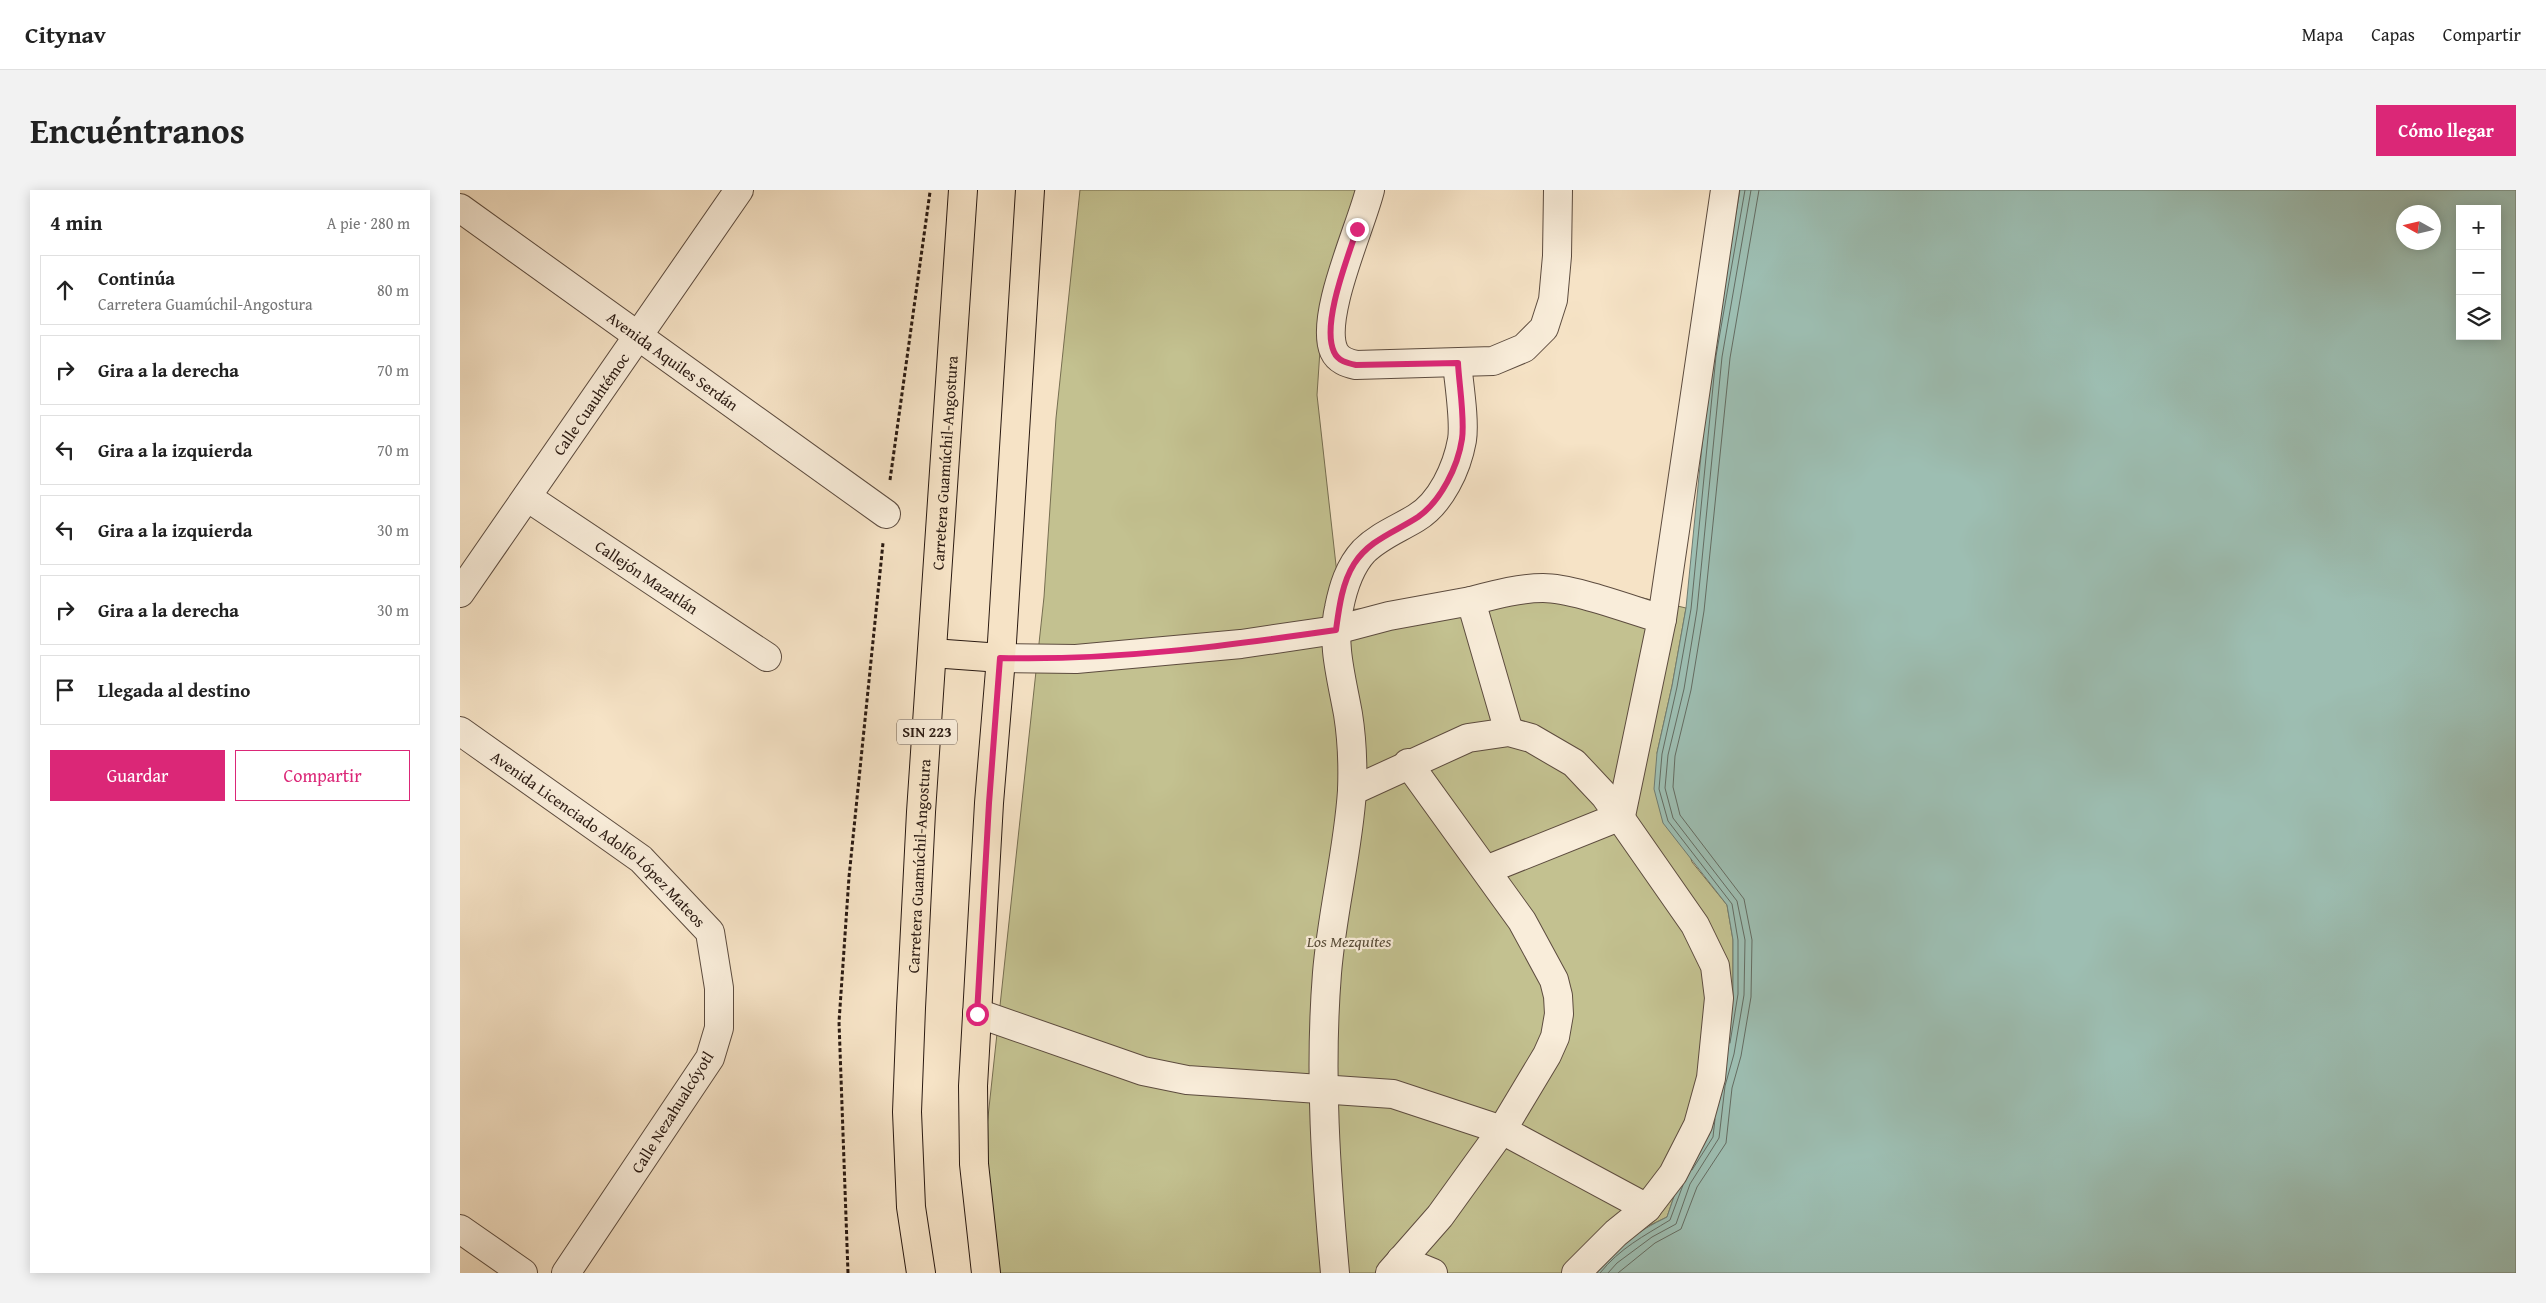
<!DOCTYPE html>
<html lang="es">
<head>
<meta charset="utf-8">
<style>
  :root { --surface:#fff; --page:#f2f2f2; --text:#222; --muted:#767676; --line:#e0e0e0; --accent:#db2777 }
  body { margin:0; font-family:"Gentium Book Plus",serif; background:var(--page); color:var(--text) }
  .controls { position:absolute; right:15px; top:15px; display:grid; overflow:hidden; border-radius:0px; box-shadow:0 2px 12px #0003 }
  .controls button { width:45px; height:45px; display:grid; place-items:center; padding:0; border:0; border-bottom:1px solid var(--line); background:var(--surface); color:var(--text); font:25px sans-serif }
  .compass { position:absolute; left:1936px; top:15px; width:45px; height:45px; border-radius:50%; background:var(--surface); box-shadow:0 2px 12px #0003; rotate:278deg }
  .stop { position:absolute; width:15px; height:15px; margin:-11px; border:4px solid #db2777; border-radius:50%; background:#fff }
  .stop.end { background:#db2777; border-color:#fff; box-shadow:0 1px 5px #0008 }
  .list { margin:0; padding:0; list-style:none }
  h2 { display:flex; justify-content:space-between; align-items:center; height:65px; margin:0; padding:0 20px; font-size:21px }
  h2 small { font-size:16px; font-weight:400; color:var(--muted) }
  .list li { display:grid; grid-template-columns:32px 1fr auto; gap:15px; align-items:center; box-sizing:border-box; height:70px; margin:0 10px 10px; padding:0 10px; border:1px solid var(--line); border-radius:0px }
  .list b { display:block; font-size:19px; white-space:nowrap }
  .list p { margin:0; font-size:16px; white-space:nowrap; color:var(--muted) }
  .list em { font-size:16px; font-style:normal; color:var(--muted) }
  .actions { display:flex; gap:10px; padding:15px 20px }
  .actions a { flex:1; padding:11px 0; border:1px solid var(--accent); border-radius:0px; text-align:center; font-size:18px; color:var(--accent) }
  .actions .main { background:var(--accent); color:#fff }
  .icon { flex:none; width:28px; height:28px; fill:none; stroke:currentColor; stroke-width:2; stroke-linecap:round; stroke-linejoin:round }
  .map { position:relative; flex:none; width:2056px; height:1083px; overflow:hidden; border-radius:0px }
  header { display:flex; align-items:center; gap:30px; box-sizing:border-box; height:70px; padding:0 25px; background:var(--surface); border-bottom:1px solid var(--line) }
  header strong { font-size:24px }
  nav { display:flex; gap:28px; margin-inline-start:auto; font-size:18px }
  .intro { display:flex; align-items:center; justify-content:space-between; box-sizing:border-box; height:120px; padding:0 30px }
  h1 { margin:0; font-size:35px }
  .button { padding:12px 22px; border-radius:0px; background:var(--accent); color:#fff; font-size:18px; font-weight:700 }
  main { display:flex; gap:30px; padding:0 30px }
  aside { flex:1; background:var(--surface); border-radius:0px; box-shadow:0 2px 12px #0003 }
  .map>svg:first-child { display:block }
  .green { fill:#c3c190; stroke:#766e51 }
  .water { fill:#9dbeb2; stroke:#6f7c72; fill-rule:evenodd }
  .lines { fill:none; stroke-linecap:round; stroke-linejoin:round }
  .shore { stroke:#646c62; stroke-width:1 }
  .minor-casing { stroke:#5d4c3f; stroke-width:30 }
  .major-casing { stroke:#2a1a12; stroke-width:30 }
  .path { stroke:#2a1a12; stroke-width:3; stroke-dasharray:4 2.5; stroke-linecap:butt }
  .minor { stroke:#f9edda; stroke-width:28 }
  .major { stroke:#f6e3c6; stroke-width:28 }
  .route { stroke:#db2777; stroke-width:6 }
  .labels { text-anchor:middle; stroke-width:4.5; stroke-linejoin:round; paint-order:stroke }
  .shield { fill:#f9edda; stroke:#68594e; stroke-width:1 }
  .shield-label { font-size:15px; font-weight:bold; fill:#2a1a12 }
  .street-label { font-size:16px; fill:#2a1a12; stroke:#f9edda }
  .park-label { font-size:16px; font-style:italic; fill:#584c38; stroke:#f9edda }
</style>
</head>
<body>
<header>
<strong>Citynav</strong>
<nav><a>Mapa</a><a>Capas</a><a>Compartir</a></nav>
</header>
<div class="intro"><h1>Encuéntranos</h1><a class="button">Cómo llegar</a></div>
<main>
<aside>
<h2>4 min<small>A pie · 280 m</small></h2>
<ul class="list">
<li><svg class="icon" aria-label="ahead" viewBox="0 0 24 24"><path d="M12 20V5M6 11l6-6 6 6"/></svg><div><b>Continúa</b><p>Carretera Guamúchil-Angostura</p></div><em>80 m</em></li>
<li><svg class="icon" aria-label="right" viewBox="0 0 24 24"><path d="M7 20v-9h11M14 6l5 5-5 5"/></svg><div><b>Gira a la derecha</b></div><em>70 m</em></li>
<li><svg class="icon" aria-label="left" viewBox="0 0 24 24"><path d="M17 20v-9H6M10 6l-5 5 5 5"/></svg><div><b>Gira a la izquierda</b></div><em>70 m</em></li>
<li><svg class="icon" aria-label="left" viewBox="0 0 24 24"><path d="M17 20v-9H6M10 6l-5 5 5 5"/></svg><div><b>Gira a la izquierda</b></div><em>30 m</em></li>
<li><svg class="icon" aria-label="right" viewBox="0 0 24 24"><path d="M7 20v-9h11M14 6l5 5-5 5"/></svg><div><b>Gira a la derecha</b></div><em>30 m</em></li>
<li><svg class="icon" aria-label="arrive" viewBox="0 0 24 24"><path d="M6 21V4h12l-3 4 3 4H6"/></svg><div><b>Llegada al destino</b></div></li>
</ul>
<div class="actions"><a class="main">Guardar</a><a>Compartir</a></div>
</aside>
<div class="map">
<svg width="2056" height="1083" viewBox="0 0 2056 1083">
  <rect width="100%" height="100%" fill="#f6e3c6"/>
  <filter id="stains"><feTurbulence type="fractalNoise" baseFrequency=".004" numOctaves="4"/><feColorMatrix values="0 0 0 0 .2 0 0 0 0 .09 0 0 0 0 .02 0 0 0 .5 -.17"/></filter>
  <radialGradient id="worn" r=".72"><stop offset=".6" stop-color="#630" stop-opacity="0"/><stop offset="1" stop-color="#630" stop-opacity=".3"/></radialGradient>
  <path class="green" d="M620,0H898L864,100L857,205L881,420L1170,405L1226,418L1212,496L1197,563L1232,672L1267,715L1273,750V804L1263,862L1254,894L1249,945L1220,989L1207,1027L1186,1037L1134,1083H538L525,955L584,407L596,228Z"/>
  <path class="water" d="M1280,0H2056V1083H1134C1154,1058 1178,1041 1207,1027L1220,989L1249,945L1254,894L1263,862L1273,804V750L1267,715L1203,633L1194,599L1197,563L1212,496L1226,418L1251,165ZM2000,19H2037V146H2000ZM1944,22H1974V52H1944Z"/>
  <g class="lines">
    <path class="shore" d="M1270,853L1278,804V750L1272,714L1208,631L1199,599L1202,564L1217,497L1231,419L1256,166L1285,0
      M1232,980L1253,947L1255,929
      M1140,1083C1160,1058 1184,1046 1210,1030L1223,995
      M1148,1083L1157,1073L1192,1047L1216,1034L1230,994L1259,948L1265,896L1274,864L1284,805L1285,750L1277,711L1213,628L1205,598L1208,565L1224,499L1237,420L1262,167L1291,0
      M1158,1083L1195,1053L1221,1039L1237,997L1266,953L1272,898L1281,866L1291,807L1292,750L1284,709L1220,625L1213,597L1215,566L1231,500L1244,421L1270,168L1299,0"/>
    <g class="minor-casing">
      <g id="minor">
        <path d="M910,0C901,37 859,127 874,161C878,170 887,173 896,175L1033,171L1064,158L1084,138L1093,110L1097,66L1098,0"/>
        <path id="s1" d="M0,18L426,324"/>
        <path id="s2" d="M67,307L307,467"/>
        <path id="s3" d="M0,403L279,0"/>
        <path d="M1011,411C1034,405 1059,398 1083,398C1113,398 1171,420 1202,429L1161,626L1026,680"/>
        <path d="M1202,429L1265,0"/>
        <path d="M541,468L616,469L781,454L876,440L929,426L1011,411L1049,542"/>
        <path id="s4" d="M0,541L181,669L250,742L259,798V838L250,868L106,1083"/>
        <path d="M892,601L1008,548L1049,542L1071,548L1114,573L1145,606L1235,735L1255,776L1259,808L1251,888L1238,935L1213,984L1187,1018L1156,1043L1116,1083"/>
        <path d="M517,823L683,881L727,890L933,904L1042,940L1187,1018"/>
        <path d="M0,1039L63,1083"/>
        <path d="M941,1070L973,1083"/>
        <path d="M875,1083C866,983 859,884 867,783C872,722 888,662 892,601C893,575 892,549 888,524C882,490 871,453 879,418C883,398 889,377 904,361C919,346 938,339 956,328C981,313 997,278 1002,250C1005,231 999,194 997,173"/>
        <path d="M930,1083L980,1026L1042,940L1087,865L1095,847L1099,824L1098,806L1094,790L1062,731L948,573"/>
      </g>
    </g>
    <g class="major-casing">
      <g id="major">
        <path d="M472,463L541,468"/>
        <path id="s5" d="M461,1083L451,1017L447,922L451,818L461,622L503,0"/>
        <path d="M526,1083L514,974L513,896L529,613L541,468L570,0"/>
      </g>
    </g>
    <path class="path" d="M430,290L470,2
      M388,1083L379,832L389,687L423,353"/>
    <use href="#minor" class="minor"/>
    <use href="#major" class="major"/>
  </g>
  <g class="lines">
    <path class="route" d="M517,824L529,613L540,468C653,471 765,456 876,440C879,418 882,393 894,374C909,350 935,342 958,327C981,311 998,276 1002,249C1005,229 999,194 998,173L896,175C887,173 878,171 874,162C861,134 888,67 897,39"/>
  </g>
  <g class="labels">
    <rect class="shield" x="437" y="529.5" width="60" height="25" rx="4"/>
    <g class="shield-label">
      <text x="467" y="547">SIN 223</text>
    </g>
    <g class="street-label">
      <text dy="6" stroke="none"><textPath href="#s1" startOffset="262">Avenida Aquiles Serdán</textPath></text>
      <text dy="6" stroke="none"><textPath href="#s3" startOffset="230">Calle Cuauhtémoc</textPath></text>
      <text dy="6" stroke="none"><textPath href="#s5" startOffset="812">Carretera Guamúchil-Angostura</textPath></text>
      <text dy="6" stroke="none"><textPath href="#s2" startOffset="144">Callejón Mazatlán</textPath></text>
      <text dy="6" stroke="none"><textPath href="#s4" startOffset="176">Avenida Licenciado Adolfo López Mateos</textPath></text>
      <text dy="6" stroke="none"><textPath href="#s5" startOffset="408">Carretera Guamúchil-Angostura</textPath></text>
      <text transform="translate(212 922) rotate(-58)" y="6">Calle Nezahualcóyotl</text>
    </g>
    <g class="park-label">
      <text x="889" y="757">Los Mezquites</text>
    </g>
  </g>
  <rect width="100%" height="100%" filter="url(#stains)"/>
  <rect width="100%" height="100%" fill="url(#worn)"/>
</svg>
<div class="controls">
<button>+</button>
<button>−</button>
<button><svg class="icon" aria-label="layers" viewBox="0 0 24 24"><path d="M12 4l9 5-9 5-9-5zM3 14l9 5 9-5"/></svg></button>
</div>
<svg class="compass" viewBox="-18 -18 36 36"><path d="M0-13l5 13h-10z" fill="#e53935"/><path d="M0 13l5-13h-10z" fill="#767676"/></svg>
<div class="stop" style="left:517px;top:824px"></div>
<div class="stop end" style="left:897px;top:39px"></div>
</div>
</main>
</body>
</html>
